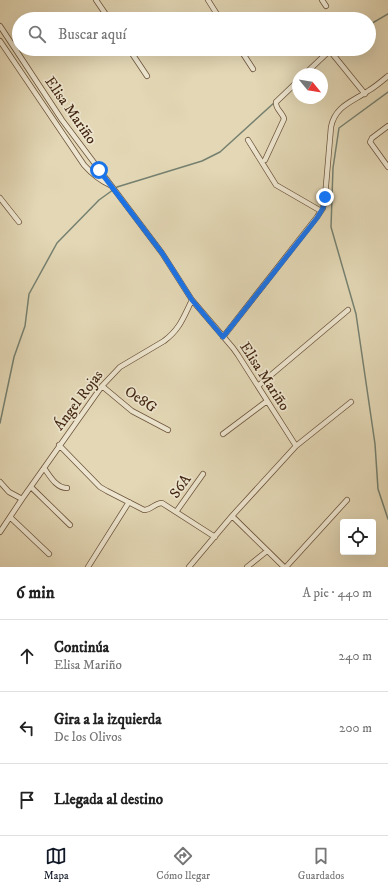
<!DOCTYPE html>
<html lang="es">
<head>
<meta charset="utf-8">
<style>
  :root { --surface:#fff; --page:#f6f6f6; --text:#222; --muted:#767676; --line:#e0e0e0; --accent:#111827 }
  body { margin:0; font-family:"IM FELL DW Pica",serif; background:var(--page); color:var(--text) }
  .controls { position:absolute; right:12px; bottom:12px; display:grid; overflow:hidden; border-radius:4px; box-shadow:0 4px 16px #0002 }
  .controls button { width:36px; height:36px; display:grid; place-items:center; padding:0; border:0; border-bottom:1px solid var(--line); background:var(--surface); color:var(--text); font:20px sans-serif }
  .compass { position:absolute; left:292px; top:68px; width:36px; height:36px; border-radius:50%; background:var(--surface); box-shadow:0 4px 16px #0002; rotate:120deg }
  .stop { position:absolute; width:12px; height:12px; margin:-9px; border:3px solid #1a73e8; border-radius:50%; background:#fff }
  .stop.end { background:#1a73e8; border-color:#fff; box-shadow:0 1px 4px #0008 }
  .list { margin:0; padding:0; list-style:none }
  h2 { display:flex; justify-content:space-between; align-items:center; height:52px; margin:0; padding:0 16px; font-size:17px }
  h2 small { font-size:13px; font-weight:400; color:var(--muted) }
  .list li { display:grid; grid-template-columns:26px 1fr auto; gap:12px; align-items:center; box-sizing:border-box; height:72px; padding:0 16px; border-top:1px solid var(--line) }
  .list b { display:block; font-size:15px; white-space:nowrap }
  .list p { margin:0; font-size:13px; white-space:nowrap; color:var(--muted) }
  .list em { font-size:13px; font-style:normal; color:var(--muted) }
  .icon { flex:none; width:22px; height:22px; fill:none; stroke:currentColor; stroke-width:2; stroke-linecap:round; stroke-linejoin:round }
  .map { position:relative; flex:none; width:388px; height:567px; overflow:hidden }
  .search { position:absolute; background:var(--surface); box-shadow:0 4px 16px #0002; left:12px; right:12px; top:12px; height:44px; display:flex; align-items:center; gap:10px; box-sizing:border-box; padding:0 14px; border-radius:22px; color:var(--muted); font-size:15px }
  .sheet { height:268px; background:var(--surface) }
  nav { display:flex; justify-content:space-around; align-items:center; box-sizing:border-box; height:56px; border-top:1px solid var(--line); background:var(--surface); font-size:11px; color:var(--muted) }
  nav a { display:grid; justify-items:center; gap:2px }
  nav .on { color:var(--accent) }
  .map>svg:first-child { display:block }
  .lines { fill:none; stroke-linecap:round; stroke-linejoin:round }
  .stream { stroke:#758070; stroke-width:1.5 }
  .street-casing { stroke:#6c543c; stroke-width:6 }
  .street { stroke:#ede5cf; stroke-width:4.5 }
  .route { stroke:#1a73e8; stroke-width:5 }
  .labels { text-anchor:middle; stroke-width:3.5; stroke-linejoin:round; paint-order:stroke }
  .street-label { font-size:15px; fill:#442813; stroke:#ede5cf }
</style>
</head>
<body>
<div class="map">
<svg width="388" height="567" viewBox="0 0 388 567">
  <rect width="100%" height="100%" fill="#e3d7b5"/>
  <filter id="stains"><feTurbulence type="fractalNoise" baseFrequency=".005" numOctaves="4"/><feColorMatrix values="0 0 0 0 .2 0 0 0 0 .09 0 0 0 0 .02 0 0 0 .5 -.17"/></filter>
  <radialGradient id="worn" r=".72"><stop offset=".6" stop-color="#630" stop-opacity="0"/><stop offset="1" stop-color="#630" stop-opacity=".3"/></radialGradient>
  <g class="lines">
    <path class="stream" d="M369,25L388,14
      M388,92L339,128L333,168L331,227L356,314L375,444L378,489L388,519
      M0,423L14,357L25,326L29,294L57,243L99,200L117,187L202,161L220,152L275,102"/>
    <g class="street-casing">
      <path id="street" d="M96,0L109,19
        M208,0L220,19
        M322,0L326,6
        M0,26L62,120L162,253L192,300L233,348L238,355L296,446
        M0,41L84,165C92,174 99,180 110,185
        M129,49L147,76
        M240,49L253,69
        M305,74L327,53L331,52L365,94
        M388,126L372,138L370,142L388,167
        M248,140L276,185L321,211
        M265,160L284,119C283,113 275,109 276,102L298,81
        M0,198L19,222
        M223,337L317,217L323,208L325,197L331,127C335,106 352,102 368,91C375,87 382,81 388,76
        M102,386L132,411L168,430
        M258,386L348,310
        M223,434L267,401
        M59,445L100,487L107,491L144,510C151,510 155,503 162,503L215,537
        M44,468C50,476 56,488 67,488
        M0,482L9,492L22,499
        M31,487L70,525
        M176,512L203,474
        M232,516L284,567
        M10,517L49,554
        M0,532L22,499L102,386L120,367L164,341C180,329 183,318 192,300
        M88,567L129,502
        M189,567L232,516L296,446L351,402
        M247,567L267,551
        M286,567L347,500"/>
    </g>
    <use href="#street" class="street"/>
  </g>
  <g class="lines">
    <path class="route" d="M99,170L162,253L192,300L223,337L317,218L323,208L325,197"/>
  </g>
  <g class="labels">
    <g class="street-label">
      <text transform="translate(71 110) rotate(55)" y="5">Elisa Mariño</text>
      <text transform="translate(265 376) rotate(57)" y="5">Elisa Mariño</text>
      <text transform="translate(141 399) rotate(34)" y="5">Oe8G</text>
      <text transform="translate(78 400) rotate(-53)" y="5">Ángel Rojas</text>
      <text transform="translate(180 486) rotate(-54)" y="5">S6A</text>
    </g>
  </g>
  <rect width="100%" height="100%" filter="url(#stains)"/>
  <rect width="100%" height="100%" fill="url(#worn)"/>
</svg>
<div class="controls">
<button><svg class="icon" aria-label="locate" viewBox="0 0 24 24"><circle cx="12" cy="12" r="6"/><path d="M12 2v4M12 18v4M2 12h4M18 12h4"/></svg></button>
</div>
<svg class="compass" viewBox="-18 -18 36 36"><path d="M0-13l5 13h-10z" fill="#e53935"/><path d="M0 13l5-13h-10z" fill="#767676"/></svg>
<div class="stop" style="left:99px;top:170px"></div>
<div class="stop end" style="left:325px;top:197px"></div>
<div class="search"><svg class="icon" aria-label="search" viewBox="0 0 24 24"><circle cx="10" cy="10" r="6"/><path d="M15 15l6 6"/></svg>Buscar aquí</div>
</div>
<section class="sheet">
<h2>6 min<small>A pie · 440 m</small></h2>
<ul class="list">
<li><svg class="icon" aria-label="ahead" viewBox="0 0 24 24"><path d="M12 20V5M6 11l6-6 6 6"/></svg><div><b>Continúa</b><p>Elisa Mariño</p></div><em>240 m</em></li>
<li><svg class="icon" aria-label="left" viewBox="0 0 24 24"><path d="M17 20v-9H6M10 6l-5 5 5 5"/></svg><div><b>Gira a la izquierda</b><p>De los Olivos</p></div><em>200 m</em></li>
<li><svg class="icon" aria-label="arrive" viewBox="0 0 24 24"><path d="M6 21V4h12l-3 4 3 4H6"/></svg><div><b>Llegada al destino</b></div></li>
</ul>
</section>
<nav>
<a class="on"><svg class="icon" aria-label="map" viewBox="0 0 24 24"><path d="M3 6l6-2 6 2 6-2v14l-6 2-6-2-6 2zM9 4v14M15 6v14"/></svg>Mapa</a>
<a><svg class="icon" aria-label="directions" viewBox="0 0 24 24"><path d="M12 3l9 9-9 9-9-9zM9 14v-3h6M13 9l2 2-2 2"/></svg>Cómo llegar</a>
<a><svg class="icon" aria-label="saved" viewBox="0 0 24 24"><path d="M7 4h10v16l-5-4-5 4z"/></svg>Guardados</a>
</nav>
</body>
</html>
